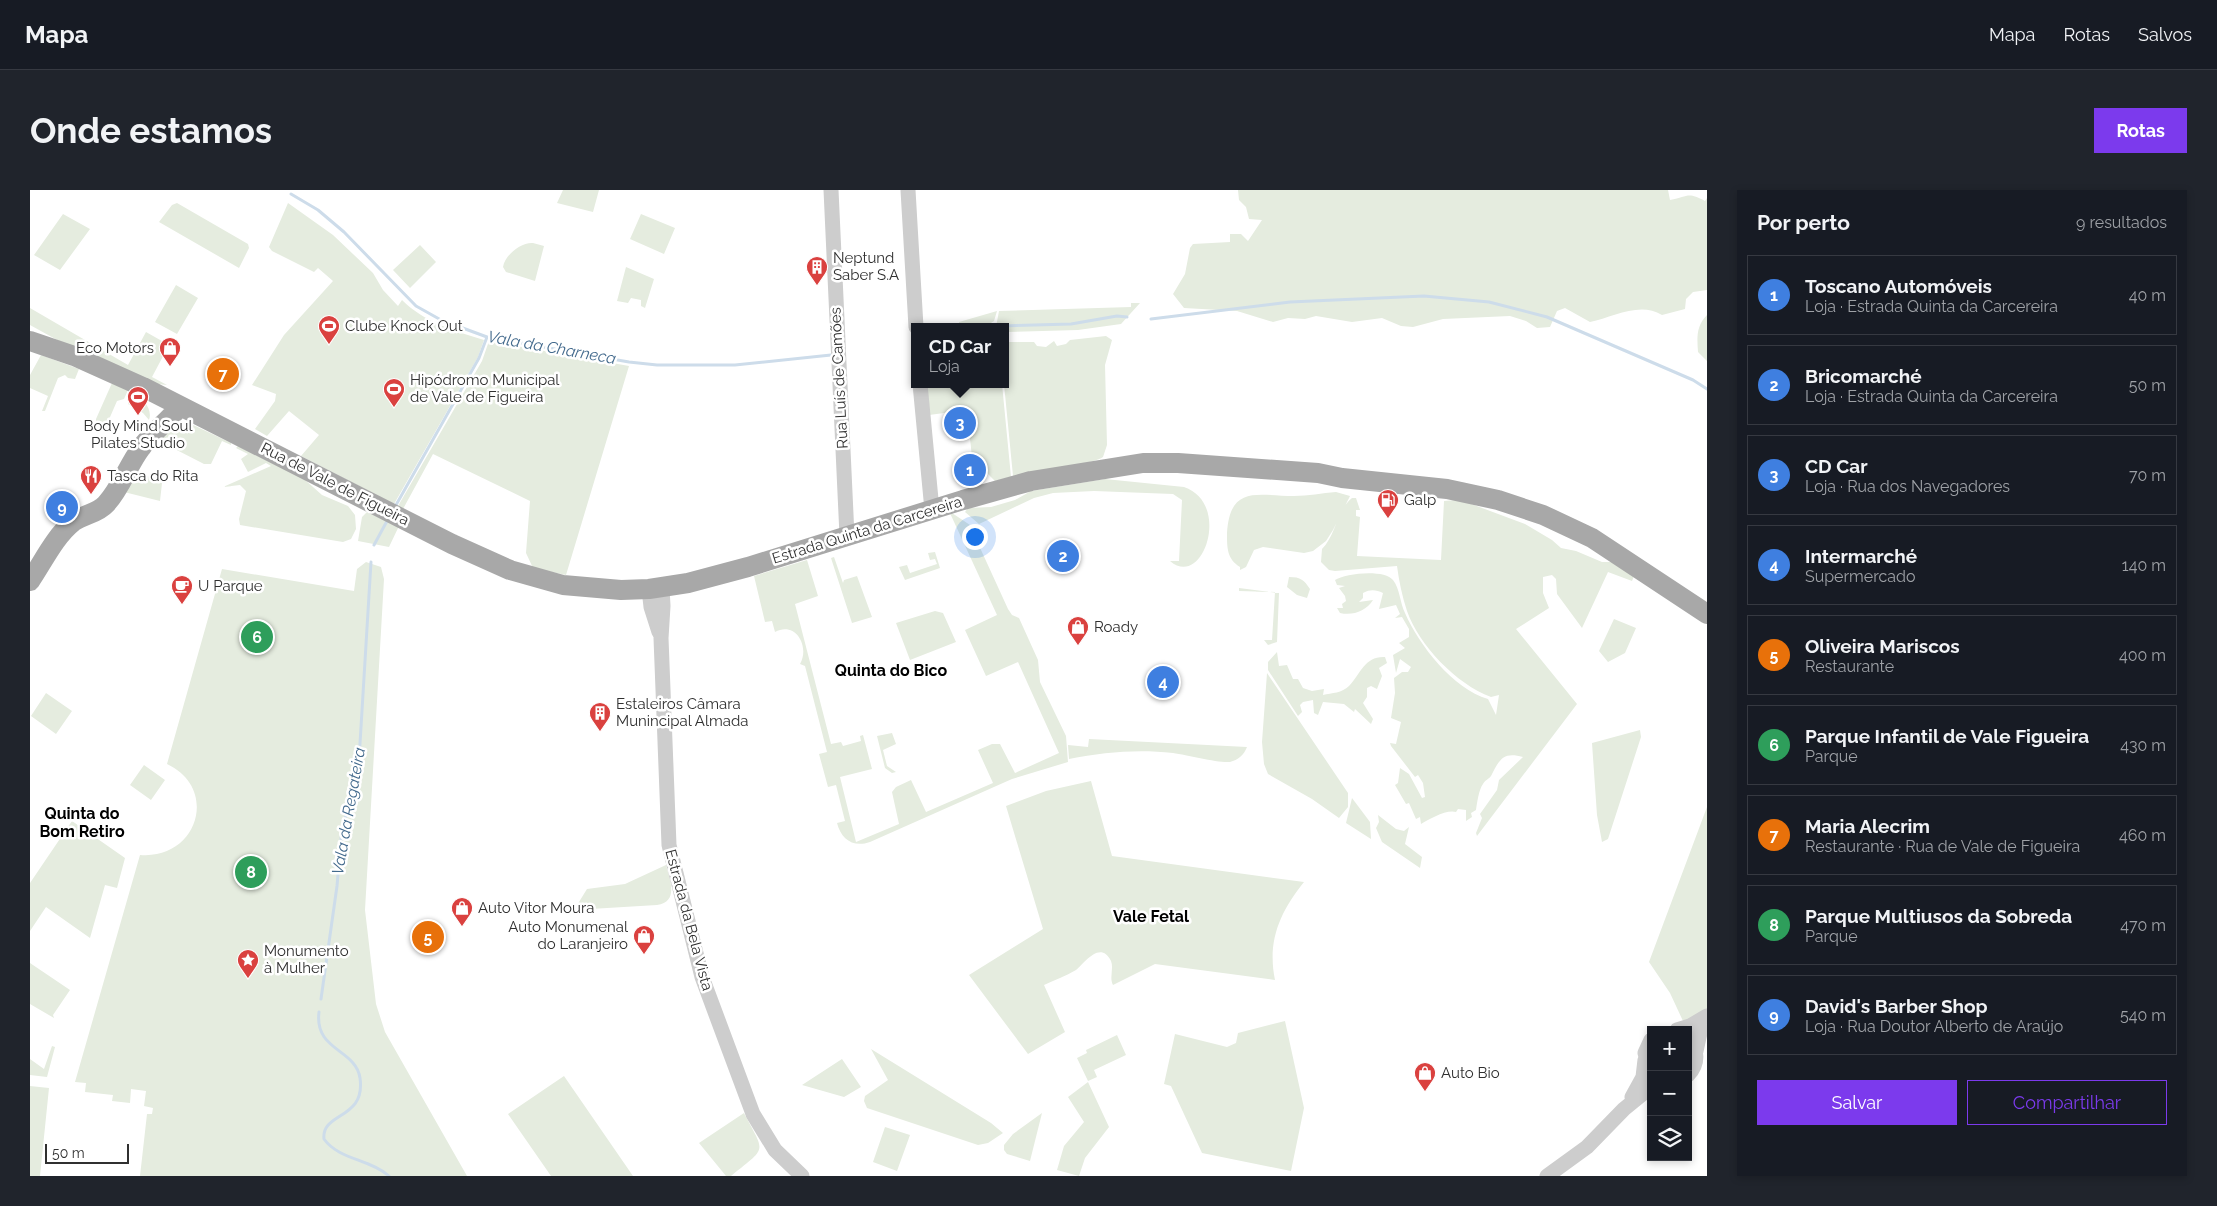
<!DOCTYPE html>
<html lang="pt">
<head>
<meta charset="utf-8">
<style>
  :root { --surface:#171b24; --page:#20242c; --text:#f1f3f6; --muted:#9ea1a6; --line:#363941; --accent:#7c3aed }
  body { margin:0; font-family:Raleway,sans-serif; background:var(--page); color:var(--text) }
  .controls { position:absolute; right:15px; bottom:15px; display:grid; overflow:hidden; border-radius:0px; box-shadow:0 2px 8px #0003 }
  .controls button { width:45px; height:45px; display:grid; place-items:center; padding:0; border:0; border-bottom:1px solid var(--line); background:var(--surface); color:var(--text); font:25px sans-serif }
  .scale { position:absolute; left:15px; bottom:12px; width:84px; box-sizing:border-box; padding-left:5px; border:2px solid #303030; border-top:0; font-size:14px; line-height:18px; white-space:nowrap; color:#303030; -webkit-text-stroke:4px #fff; paint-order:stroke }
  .you { position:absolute; left:944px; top:346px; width:18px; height:18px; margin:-12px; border:4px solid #fff; border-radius:50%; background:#1a73e8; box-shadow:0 0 0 8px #1a73e833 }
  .badge { display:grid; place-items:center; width:32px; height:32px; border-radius:50%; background:var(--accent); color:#fff; font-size:16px; font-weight:700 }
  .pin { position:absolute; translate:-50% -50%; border:2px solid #fff; box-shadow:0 1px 5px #0006 }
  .popup { position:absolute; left:881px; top:133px; width:98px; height:65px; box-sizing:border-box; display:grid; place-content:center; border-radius:0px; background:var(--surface); filter:drop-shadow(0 1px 4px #0005); font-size:16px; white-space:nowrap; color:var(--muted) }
  .popup b { font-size:19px; color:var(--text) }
  .popup::after { content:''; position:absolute; left:50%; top:100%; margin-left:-10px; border:10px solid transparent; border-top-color:var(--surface) }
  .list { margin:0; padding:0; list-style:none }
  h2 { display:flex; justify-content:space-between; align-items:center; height:65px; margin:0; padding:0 20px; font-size:21px }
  h2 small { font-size:16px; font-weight:400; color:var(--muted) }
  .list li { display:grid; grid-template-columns:32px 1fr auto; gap:15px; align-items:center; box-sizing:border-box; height:80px; margin:0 10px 10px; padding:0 10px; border:1px solid var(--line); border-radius:0px }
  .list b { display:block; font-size:19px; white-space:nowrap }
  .list p { margin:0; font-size:16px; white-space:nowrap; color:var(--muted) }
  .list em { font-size:16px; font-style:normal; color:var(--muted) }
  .actions { display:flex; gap:10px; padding:15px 20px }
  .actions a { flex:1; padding:11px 0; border:1px solid var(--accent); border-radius:0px; text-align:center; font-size:18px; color:var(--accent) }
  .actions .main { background:var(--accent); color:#fff }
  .icon { flex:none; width:28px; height:28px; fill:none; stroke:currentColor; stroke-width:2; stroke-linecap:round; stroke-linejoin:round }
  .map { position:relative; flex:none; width:1677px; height:986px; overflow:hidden; border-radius:0px }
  header { display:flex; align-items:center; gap:30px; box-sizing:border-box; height:70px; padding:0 25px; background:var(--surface); border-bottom:1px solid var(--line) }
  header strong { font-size:24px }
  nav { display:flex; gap:28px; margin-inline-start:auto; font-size:18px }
  .intro { display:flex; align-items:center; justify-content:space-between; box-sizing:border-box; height:120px; padding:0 30px }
  h1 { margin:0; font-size:35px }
  .button { padding:12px 22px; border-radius:0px; background:var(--accent); color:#fff; font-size:18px; font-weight:700 }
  main { display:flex; gap:30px; padding:0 30px }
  aside { flex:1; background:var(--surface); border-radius:0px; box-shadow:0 2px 8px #0003 }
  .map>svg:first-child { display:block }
  .green { fill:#e5ecdf }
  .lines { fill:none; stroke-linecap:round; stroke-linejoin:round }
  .stream { stroke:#cddcea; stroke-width:3 }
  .minor { stroke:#cdcdcd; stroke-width:15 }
  .major { stroke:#a8a8a8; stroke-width:20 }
  .labels { text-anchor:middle; stroke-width:5; stroke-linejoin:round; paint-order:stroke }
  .poi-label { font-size:15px; fill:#303030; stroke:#fff; text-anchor:start }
  .street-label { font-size:15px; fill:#303030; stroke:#fff }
  .water-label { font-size:16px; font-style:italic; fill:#436a8d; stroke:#fff }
  .neighbourhood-label { font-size:16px; font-weight:bold; fill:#000; stroke:#fff }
</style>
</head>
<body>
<header>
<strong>Mapa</strong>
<nav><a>Mapa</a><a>Rotas</a><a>Salvos</a></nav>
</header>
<div class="intro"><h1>Onde estamos</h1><a class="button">Rotas</a></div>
<main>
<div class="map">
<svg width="1677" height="986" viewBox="0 0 1677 986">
  <rect width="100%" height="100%" fill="#fff"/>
  <path class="green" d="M533,0H569L563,22L527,13Z
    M1208,0H1638L1640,10C1658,7 1657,1 1675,11L1677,8V100L1663,102L1656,109L1655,119L1632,125C1610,111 1583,127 1560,132L1535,118L1527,121L1520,137L1507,138L1496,131L1480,126L1413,129L1383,137L1371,136L1352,128L1322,132L1286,126L1275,129L1258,128L1243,132L1207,121L1154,118L1143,104L1155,84L1160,58L1163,54L1200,52V44H1211L1218,51L1232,30L1219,29L1216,17L1209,10Z
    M147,13L218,54L219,58L209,78L129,32L142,15Z
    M258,13L303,45L343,83L353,100L368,116L372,110C394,132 424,141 454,150L448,167L364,314L271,266L289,245L259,221L237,246L225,239L245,211L246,204L222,195L254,145L303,91L288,78L284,82L242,61L239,57Z
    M33,24L60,39L30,80L4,65Z
    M611,24L645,38L634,64L600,49Z
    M503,53L514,56L505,91L476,82L473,77C475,65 491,52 503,53Z
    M390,55L406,72L380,98L363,80Z
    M596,77L624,89L615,118L611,116V110L601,108L598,113L587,111Z
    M146,95L168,108L147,144L125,132Z
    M1101,113H1110L1091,134L1048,140L975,142V137H966L969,121L1101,117Z
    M0,118L98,175L116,142L139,155L122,187L137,195L128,194L29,151L0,135Z
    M967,121L964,131L956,136L962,134L964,137H929V132Z
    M1677,125V171L1668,162C1667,148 1666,136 1677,125Z
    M1076,146L1082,150L1075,175L1077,255L1073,267C1065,274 1001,282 983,286L974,194L975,152H1004L1007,156L1016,157L1024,151L1027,156L1036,154L1040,150Z
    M459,151L599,176L536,385L503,378L496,363L500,311L403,264L373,319L368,316L452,171Z
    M11,165L49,179L45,189L38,188L35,185L28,188L15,221H12L18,206L0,198V185Z
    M82,193L98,200L94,209L87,211L77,234L69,236L66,234V229Z
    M896,194H972L981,287L965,291L956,282L944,286L937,220L899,225Z
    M103,203C113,208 123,219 119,230L113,223L98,214Z
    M152,232H157L201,253V255L192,251L181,274H174L135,254L138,249L132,248Z
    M208,256L274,289L292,305L318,316L325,325L326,339L321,349L313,352L210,335L209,329L216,301L210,295L193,297L241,276L236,273L218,282L211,269L218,264L206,258Z
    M107,281L132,293L130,311L94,302Z
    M1075,289L1154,297C1202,313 1173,400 1140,371H1149L1152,310L1143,304L1064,301L1023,303L1004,308L949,334L935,322L938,318L961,317L985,310L1001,301Z
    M1306,302L1320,306L1303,340L1296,351L1283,361L1274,363L1233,357L1224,360L1216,377L1210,380V377C1197,369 1197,358 1197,343C1200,294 1228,306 1264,306C1278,306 1292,303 1306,302Z
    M1322,308H1326L1330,320H1326V326L1330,327L1327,366L1411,370L1414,311L1426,310L1436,312L1495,334L1522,350L1531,358L1546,361L1572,372H1582L1604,386L1602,391L1578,382L1552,438L1527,404L1526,389L1522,385L1513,387V403L1519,418L1486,439L1547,514L1447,646L1446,643L1452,628L1450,624L1467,600L1469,590L1493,567C1473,561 1469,570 1461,586C1459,589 1455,590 1453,594C1449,599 1447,613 1446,620L1441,623L1442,627L1436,631V620L1428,619L1426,622C1417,619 1399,629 1391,634L1390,627L1386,629L1379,613L1376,614L1365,595L1368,593L1370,578L1379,584L1392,608L1395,607L1393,593L1388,585L1385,587L1361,556L1360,553L1366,554L1371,532L1361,528L1365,503L1364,488L1372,482H1378L1381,477L1370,469L1366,483L1363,465L1375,458L1369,453L1379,447V439L1372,427L1365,428L1370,424L1366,415L1349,419L1353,403C1346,400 1341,399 1333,403V408L1329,412L1343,410C1336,421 1323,426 1310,423L1307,418H1313L1312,414L1316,411L1315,406L1309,398L1315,396L1307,395L1305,390C1315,383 1355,379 1363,390C1370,399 1370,413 1375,423C1389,455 1423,499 1458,509L1466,525L1469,505L1461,507C1426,494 1389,455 1377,421C1372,406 1369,391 1367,376L1305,381L1299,380L1291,372L1292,359C1306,345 1307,320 1322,308Z
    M919,321L946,339V349L978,419L982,425L989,428L1008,470L1010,492L1036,546L1038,572L982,589L840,652C823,658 811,649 807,633L815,631L806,595L798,597L789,564L797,562L775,476L770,474C780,457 766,431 745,442L742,431L735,432L724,386L777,370L788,406L765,414L801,554L811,552L813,556L831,551L830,546L833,545L842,579L810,587L826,652L869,634L862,602L866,597L881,590L896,622L963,593L948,560L962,554H970L985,583L1029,563L988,472L956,486L935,440L967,425Z
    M337,322L369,336L359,357L328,351L332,327Z
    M905,362L910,378L875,390L869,377L877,375L880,383L907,374L905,369L900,370L898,363Z
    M804,367L813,393L814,390L827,386L842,427L822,433L801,368Z
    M336,372L351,377L354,389L335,720L346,814L355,842L437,986H110L117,924H122L123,918L114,916L116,901L101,899L100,913L82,911L83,905L55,902L56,893L45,892L110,665C167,670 190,599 137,574L192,379L324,401L327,379Z
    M1259,387C1271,387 1274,390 1280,399L1277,408L1267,405L1257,397Z
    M1209,398L1249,403L1247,452L1238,455L1234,450H1242L1245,402L1209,401Z
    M905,421L913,423L926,452L880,470L866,433Z
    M1584,429L1606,438L1595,463L1578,472L1569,461Z
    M1247,462L1249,476L1257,475L1263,489H1268L1273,498L1282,501L1294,499L1293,505C1302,503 1312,503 1319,496C1331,483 1335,466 1355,467L1357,473L1349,478L1352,486L1347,499L1341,496L1337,498V507L1333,513L1343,529L1341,534L1325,519L1324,522L1314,514L1293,512L1288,525L1284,523L1283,510L1273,512L1270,515L1272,522L1268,526L1238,480V472Z
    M1237,483L1318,603V617L1309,628L1282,609L1238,584L1234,574L1232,552Z
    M16,503L42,521L26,544L1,526Z
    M1610,540L1611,547L1578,649L1572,652L1567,625L1562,553Z
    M862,543L866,554L853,560L857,576L866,582L862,583L855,578L847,546Z
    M1059,549L1217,557C1214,565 1208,570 1200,572C1187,573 1158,565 1143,563C1108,559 1074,562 1039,569L1038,555L1058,557Z
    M114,575L135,590L121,610L100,595Z
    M1061,591L1082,666L1274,692C1250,722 1237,751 1245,790L1125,774L1083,795C1079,787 1084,779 1081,771C1070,749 1053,775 1046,780C1036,786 1024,790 1014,795L1035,842L998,864L939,785L1013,739L976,616L1016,601Z
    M1322,608L1340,632L1341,649L1316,633Z
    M1677,617V819L1663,830L1653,831L1640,803L1619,772Z
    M1348,625L1366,639L1374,641L1379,637L1375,654L1392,667L1390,678L1352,652L1346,638L1349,632Z
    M42,631L95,668L87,698L75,695L60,748L16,717L0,741V693Z
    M636,675C640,690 649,712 627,715L544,720L557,699L595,694Z
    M0,773L40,800L23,825L24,828L0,814Z
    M1255,831L1274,918L1261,981L1172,963L1141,896L1134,894L1145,844L1197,857L1206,853L1208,843Z
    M1087,845L1096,865L1064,880L1067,887L1058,891L1047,868L1057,863L1056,860Z
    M22,856L25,857L17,887L0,885V869L14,879Z
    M841,859L961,933L973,943L958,953L948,955L837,918L834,911L835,906L858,890Z
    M812,869L831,897L814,907L772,895Z
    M534,886L603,986H521L478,924Z
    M1058,892L1079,937L1055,968L1049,986L1027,980L1034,956L1054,932L1038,907Z
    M0,896L19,898L10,986H0Z
    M714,923C735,964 738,956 701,986H696L669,953Z
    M1012,923L1000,971L977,964L974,960V955L983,944Z
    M855,937L880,945L867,981L843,972Z"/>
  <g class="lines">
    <path class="stream" d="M261,4L288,20L314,42L386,116L411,130L457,147L599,172L627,175H705L801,165
      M1121,129L1260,112L1394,106L1459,112L1517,127L1663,190L1677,199
      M967,136L1041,134L1087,126L1097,127
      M366,315L449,168L457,147
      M344,355L357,331
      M291,809L307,696L312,638L326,593L329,570L341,372
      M289,822C284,861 326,859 330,888C336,930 291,922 294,949C309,970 340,969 359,986"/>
    <path class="minor" d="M801,0L817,346
      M878,0L886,137
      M890,194L902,320
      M632,398L633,416L631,448L639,655L672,787L723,924L745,960L772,986
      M619,399L621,417L629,442
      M1647,840L1660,836L1677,826
      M1658,848C1668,859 1669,874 1658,885
      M1666,861L1670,843L1677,830
      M1619,879L1615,863L1621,850
      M1602,907L1613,887L1615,870
      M1517,986L1557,957L1594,919L1621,897"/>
    <path class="major" d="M0,151L44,166L113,197L422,354L480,380L533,395L591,400L619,399L658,393L718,377L933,310L1001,291L1113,273H1148L1288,283L1312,288L1417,299L1468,310L1513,325L1562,348L1677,424
      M0,391C13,372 25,346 43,332C54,324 67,324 76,314C91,298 98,275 111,258C122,242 138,232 150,216"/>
  </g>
  <defs>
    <g id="building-pin" transform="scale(1.125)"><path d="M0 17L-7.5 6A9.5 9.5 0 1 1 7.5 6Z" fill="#da413f" stroke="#fff"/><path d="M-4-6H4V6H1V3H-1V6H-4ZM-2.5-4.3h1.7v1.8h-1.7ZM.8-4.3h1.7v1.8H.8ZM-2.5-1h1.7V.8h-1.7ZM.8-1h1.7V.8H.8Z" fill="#fff"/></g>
    <g id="stadium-pin" transform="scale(1.125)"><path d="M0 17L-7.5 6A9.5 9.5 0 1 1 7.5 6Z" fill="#da413f" stroke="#fff"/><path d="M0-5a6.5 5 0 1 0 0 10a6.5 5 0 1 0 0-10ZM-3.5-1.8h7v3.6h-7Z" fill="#fff"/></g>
    <g id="shop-pin" transform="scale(1.125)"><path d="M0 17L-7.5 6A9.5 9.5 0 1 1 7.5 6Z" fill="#da413f" stroke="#fff"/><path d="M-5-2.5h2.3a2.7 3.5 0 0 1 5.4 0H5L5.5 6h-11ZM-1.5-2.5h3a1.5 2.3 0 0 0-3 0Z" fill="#fff"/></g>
    <g id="restaurant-pin" transform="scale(1.125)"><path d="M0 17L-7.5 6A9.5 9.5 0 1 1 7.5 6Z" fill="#da413f" stroke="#fff"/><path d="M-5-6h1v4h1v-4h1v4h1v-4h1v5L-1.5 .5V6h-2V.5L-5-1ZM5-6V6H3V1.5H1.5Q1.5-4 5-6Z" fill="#fff"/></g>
    <g id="fuel-pin" transform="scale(1.125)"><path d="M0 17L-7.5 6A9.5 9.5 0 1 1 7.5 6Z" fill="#da413f" stroke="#fff"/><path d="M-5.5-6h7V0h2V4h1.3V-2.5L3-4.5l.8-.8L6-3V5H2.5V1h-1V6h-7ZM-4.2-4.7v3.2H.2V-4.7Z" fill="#fff"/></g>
    <g id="cafe-pin" transform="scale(1.125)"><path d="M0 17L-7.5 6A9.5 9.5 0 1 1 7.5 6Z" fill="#da413f" stroke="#fff"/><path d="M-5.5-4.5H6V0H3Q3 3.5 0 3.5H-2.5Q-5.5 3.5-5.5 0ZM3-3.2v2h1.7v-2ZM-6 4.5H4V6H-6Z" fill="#fff"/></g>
    <g id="sight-pin" transform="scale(1.125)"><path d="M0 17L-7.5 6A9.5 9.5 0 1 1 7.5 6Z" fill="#da413f" stroke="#fff"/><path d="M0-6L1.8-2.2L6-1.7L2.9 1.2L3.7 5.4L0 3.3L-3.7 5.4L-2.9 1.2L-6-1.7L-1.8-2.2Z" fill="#fff"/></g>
  </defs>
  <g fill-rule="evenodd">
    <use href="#building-pin" x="787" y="77"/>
    <use href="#stadium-pin" x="299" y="136"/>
    <use href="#shop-pin" x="140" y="158"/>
    <use href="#stadium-pin" x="364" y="199"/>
    <use href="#stadium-pin" x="108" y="207"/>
    <use href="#restaurant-pin" x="61" y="286"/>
    <use href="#fuel-pin" x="1358" y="310"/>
    <use href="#cafe-pin" x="152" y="396"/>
    <use href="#shop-pin" x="1048" y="437"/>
    <use href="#building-pin" x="570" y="523"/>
    <use href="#shop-pin" x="432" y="718"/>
    <use href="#shop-pin" x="614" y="746"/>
    <use href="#sight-pin" x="218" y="770"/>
    <use href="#shop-pin" x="1395" y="883"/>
  </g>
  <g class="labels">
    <g class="poi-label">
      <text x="803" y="73">Neptund<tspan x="803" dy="17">Saber S.A</tspan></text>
      <text x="315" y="141">Clube Knock Out</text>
      <text x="124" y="163" text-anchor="end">Eco Motors</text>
      <text x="380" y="195">Hipódromo Municipal<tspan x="380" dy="17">de Vale de Figueira</tspan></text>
      <text x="108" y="241" text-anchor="middle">Body Mind Soul<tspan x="108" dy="17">Pilates Studio</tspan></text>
      <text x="77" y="291">Tasca do Rita</text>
      <text x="1374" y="315">Galp</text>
      <text x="168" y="401">U Parque</text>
      <text x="1064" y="442">Roady</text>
      <text x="586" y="519">Estaleiros Câmara<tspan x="586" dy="17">Munincipal Almada</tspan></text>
      <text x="448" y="723">Auto Vitor Moura</text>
      <text x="598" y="742" text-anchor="end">Auto Monumenal<tspan x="598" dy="17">do Laranjeiro</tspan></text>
      <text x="234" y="766">Monumento<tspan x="234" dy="17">à Mulher</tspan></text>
      <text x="1411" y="888">Auto Bio</text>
    </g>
    <g class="street-label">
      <text transform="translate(809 188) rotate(-93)" y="5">Rua Luís de Camões</text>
      <text transform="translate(305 294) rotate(27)" y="5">Rua de Vale de Figueira</text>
      <text transform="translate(837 340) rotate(-17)" y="5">Estrada Quinta da Carcereira</text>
      <text transform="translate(659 730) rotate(75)" y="5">Estrada da Bela Vista</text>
    </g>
    <g class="water-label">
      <text transform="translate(522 157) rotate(10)" y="6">Vala da Charneca</text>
      <text transform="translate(318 621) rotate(-80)" y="6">Vala da Regateira</text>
    </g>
    <g class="neighbourhood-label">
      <text x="861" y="486">Quinta do Bico</text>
      <text x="52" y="629">Quinta do<tspan x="52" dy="18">Bom Retiro</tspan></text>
      <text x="1121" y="732">Vale Fetal</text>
    </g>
  </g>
</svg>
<div class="controls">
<button>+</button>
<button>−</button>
<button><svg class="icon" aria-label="layers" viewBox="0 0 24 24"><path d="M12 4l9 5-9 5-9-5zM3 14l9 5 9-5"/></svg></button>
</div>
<div class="scale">50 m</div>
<div class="you"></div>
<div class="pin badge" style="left:940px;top:280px;background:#3f7fe0">1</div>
<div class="pin badge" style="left:1033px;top:366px;background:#3f7fe0">2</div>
<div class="pin badge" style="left:930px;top:233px;background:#3f7fe0">3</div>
<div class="popup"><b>CD Car</b>Loja</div>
<div class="pin badge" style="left:1133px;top:492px;background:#3f7fe0">4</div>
<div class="pin badge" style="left:398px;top:747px;background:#e8710a">5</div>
<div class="pin badge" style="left:227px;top:447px;background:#2e9e5b">6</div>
<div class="pin badge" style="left:193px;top:184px;background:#e8710a">7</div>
<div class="pin badge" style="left:221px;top:682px;background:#2e9e5b">8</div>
<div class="pin badge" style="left:32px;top:317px;background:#3f7fe0">9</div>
</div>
<aside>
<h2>Por perto<small>9 resultados</small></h2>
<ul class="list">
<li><span class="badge" style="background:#3f7fe0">1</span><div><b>Toscano Automóveis</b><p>Loja · Estrada Quinta da Carcereira</p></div><em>40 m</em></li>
<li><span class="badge" style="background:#3f7fe0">2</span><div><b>Bricomarché</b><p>Loja · Estrada Quinta da Carcereira</p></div><em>50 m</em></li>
<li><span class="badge" style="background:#3f7fe0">3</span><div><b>CD Car</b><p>Loja · Rua dos Navegadores</p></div><em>70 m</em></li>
<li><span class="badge" style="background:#3f7fe0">4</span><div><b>Intermarché</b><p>Supermercado</p></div><em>140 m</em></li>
<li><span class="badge" style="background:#e8710a">5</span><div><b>Oliveira Mariscos</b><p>Restaurante</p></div><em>400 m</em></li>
<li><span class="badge" style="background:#2e9e5b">6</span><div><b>Parque Infantil de Vale Figueira</b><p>Parque</p></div><em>430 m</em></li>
<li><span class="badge" style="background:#e8710a">7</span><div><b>Maria Alecrim</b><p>Restaurante · Rua de Vale de Figueira</p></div><em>460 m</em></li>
<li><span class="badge" style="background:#2e9e5b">8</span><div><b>Parque Multiusos da Sobreda</b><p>Parque</p></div><em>470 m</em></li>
<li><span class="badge" style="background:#3f7fe0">9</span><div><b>David's Barber Shop</b><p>Loja · Rua Doutor Alberto de Araújo</p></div><em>540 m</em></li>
</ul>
<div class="actions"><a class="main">Salvar</a><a>Compartilhar</a></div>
</aside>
</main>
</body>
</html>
